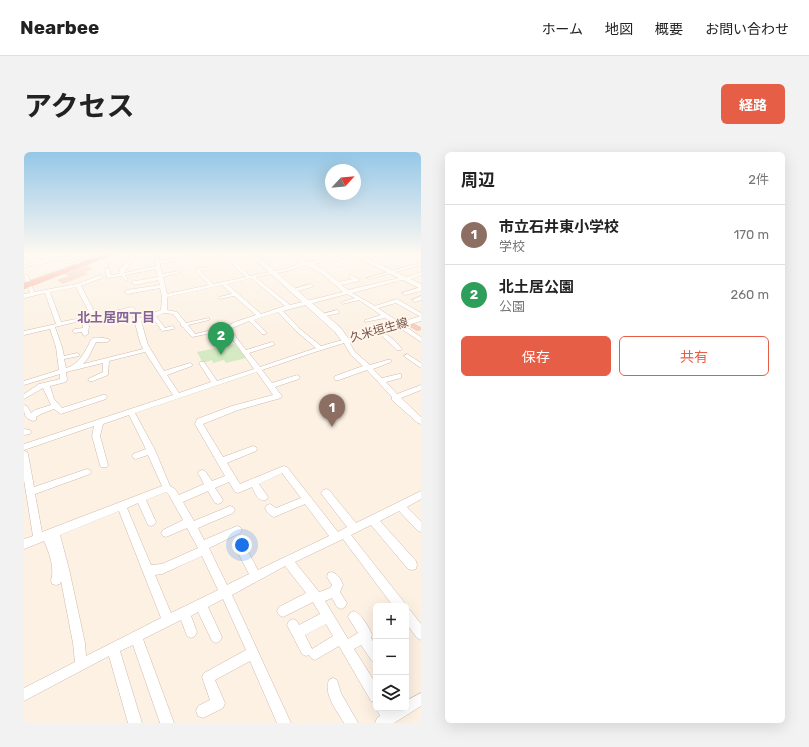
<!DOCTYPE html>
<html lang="ja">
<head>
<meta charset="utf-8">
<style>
  :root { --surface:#fff; --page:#f2f2f2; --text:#222; --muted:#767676; --line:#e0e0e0; --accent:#e75e47 }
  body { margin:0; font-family:Rubik,"Noto Sans JP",sans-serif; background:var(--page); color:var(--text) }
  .controls { position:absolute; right:12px; bottom:12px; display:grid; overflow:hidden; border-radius:6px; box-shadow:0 4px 16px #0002 }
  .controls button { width:36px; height:36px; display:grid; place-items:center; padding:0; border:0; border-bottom:1px solid var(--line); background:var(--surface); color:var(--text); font:20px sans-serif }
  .compass { position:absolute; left:301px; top:12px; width:36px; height:36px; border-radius:50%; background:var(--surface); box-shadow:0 4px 16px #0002; rotate:64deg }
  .you { position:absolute; left:218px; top:393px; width:14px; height:14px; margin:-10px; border:3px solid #fff; border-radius:50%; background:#1a73e8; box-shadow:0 0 0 6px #1a73e833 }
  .badge { display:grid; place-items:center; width:26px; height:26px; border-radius:50%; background:var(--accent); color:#fff; font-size:13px; font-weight:700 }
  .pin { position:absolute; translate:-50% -33px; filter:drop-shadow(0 1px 2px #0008) }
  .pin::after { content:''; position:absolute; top:21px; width:14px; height:12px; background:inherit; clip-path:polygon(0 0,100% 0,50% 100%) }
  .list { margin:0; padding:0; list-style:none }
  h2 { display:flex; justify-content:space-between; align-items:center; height:52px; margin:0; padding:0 16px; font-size:17px }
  h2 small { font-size:13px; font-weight:400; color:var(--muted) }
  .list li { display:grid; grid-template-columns:26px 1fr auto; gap:12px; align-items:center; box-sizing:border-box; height:60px; padding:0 16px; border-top:1px solid var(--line) }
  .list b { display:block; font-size:15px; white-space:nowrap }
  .list p { margin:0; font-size:13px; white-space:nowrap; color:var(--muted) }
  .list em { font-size:13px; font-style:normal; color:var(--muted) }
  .actions { display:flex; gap:8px; padding:12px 16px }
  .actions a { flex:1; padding:9px 0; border:1px solid var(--accent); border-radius:6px; text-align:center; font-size:14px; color:var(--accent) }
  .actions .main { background:var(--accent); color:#fff }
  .icon { flex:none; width:22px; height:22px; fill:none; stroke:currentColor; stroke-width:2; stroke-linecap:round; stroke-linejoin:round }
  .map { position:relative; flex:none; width:397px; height:571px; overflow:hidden; border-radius:6px }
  header { display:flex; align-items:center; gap:24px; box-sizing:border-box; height:56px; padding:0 20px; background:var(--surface); border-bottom:1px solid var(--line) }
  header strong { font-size:19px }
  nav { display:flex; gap:22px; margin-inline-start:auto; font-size:14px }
  .intro { display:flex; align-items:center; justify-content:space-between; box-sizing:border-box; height:96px; padding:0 24px }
  h1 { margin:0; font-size:28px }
  .button { padding:10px 18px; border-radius:6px; background:var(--accent); color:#fff; font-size:14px; font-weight:700 }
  main { display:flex; gap:24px; padding:0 24px }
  aside { flex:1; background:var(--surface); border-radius:6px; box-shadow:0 4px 16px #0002 }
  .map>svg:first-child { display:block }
  .green { fill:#d5eac2 }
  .building { fill:#f2ccbb }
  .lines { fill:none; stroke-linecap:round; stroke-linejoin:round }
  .street-casing { stroke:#d0b9ad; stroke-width:1 }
  .secondary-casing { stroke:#d3b9aa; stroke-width:1 }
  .highway-casing { stroke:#d8cfcc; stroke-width:1 }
  .street { fill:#fff; fill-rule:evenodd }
  .secondary { fill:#fff; fill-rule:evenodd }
  .highway { fill:#f7aa9a; fill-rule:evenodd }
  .labels { text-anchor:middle; stroke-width:4; stroke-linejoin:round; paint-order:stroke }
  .far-street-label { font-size:12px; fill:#755549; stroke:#fff5ea }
  .far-neighbourhood-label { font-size:13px; font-weight:bold; fill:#836498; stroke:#fff5ea }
</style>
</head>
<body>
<header>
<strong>Nearbee</strong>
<nav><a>ホーム</a><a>地図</a><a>概要</a><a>お問い合わせ</a></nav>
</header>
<div class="intro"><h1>アクセス</h1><a class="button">経路</a></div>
<main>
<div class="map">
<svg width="397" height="571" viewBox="0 0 397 571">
  <rect width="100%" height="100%" fill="#fcf1e3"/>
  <path class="green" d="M211,192L222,206L202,211L200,208L189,211L188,208L179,211L173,200Z"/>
  <path class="building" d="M63,114L68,117L61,120L64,122L39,132L33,128L45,124L40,122Z
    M387,170L397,175V178L393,179L384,174L387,173L384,171Z"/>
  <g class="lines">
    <g class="street-casing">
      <path id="street" d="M45,102H49L50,106L57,110V112H53L46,107L0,115V113L21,109L20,106H12L11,103H23L26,108L45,104Z
        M66,102H70L85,114L81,115L68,106Z
        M109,102H113L100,121L132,114L131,102H135V109L169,103V105L136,112L138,122L155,119L157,120L139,125L143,142L185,133L171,118L182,115V117L176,119L189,132L222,125L198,102H202L226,124L262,117L278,110L265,102H270L285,110L302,107L295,102H300L306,106L326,102H333V103L310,108L317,112V114H315L305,109L289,112L301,119L315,130L328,127L324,124L326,123L335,127V129L317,133L324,138L379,125L381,126L397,120V123L385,128L381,127L328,141L351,154L373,147L397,161V165L372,151L354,156L397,185V190L361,166L341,170V168L357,163L335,148L318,152V150L331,146L323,142L259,159L276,177L297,194L322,187L324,188L331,200L346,213L363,208H367V210L349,217L358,226L375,222H377V226L362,230L373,242L397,233V238L377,246L397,265V272L394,271L368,248V245L343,218L315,228H311L310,226L311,224L339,214L327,203L320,191L291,200L238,218L248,231L273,223L276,225L275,227L251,235L258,244L257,246L214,258L179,272L199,305L229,294L232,295L233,297L232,299L203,311L216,332L257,315L260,314L263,315L314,380L323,375L299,344L297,341L299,338L302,337L305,338L332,371L397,339V347L383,355L397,369V380L394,379L375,359L356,369L392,409L393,413L392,417L388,418L384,417L347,373L327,383L380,450L382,454H369L319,387L271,410L295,440L306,436L308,433L303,425L304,421L308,420C314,422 317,427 319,433L316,440L323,451L321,455L317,457L313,455L308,446L301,449L324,487L334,481L324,465L326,461L330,459C338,463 345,475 348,483L347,486L352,494V511L348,509L337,493L330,497L352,532V550L347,549L315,494L291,508L287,506L285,503L282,504L278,502L263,473L265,469L269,467L273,469L275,473L296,462L289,450L259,465L255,463L253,459L255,455L282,441L261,414L208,443L267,571H253L226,509L191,528L201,551L199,556L179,566L174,564L172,559L174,554L186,548L178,525L180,521L222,498L199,447L184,455L198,485L196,489L192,491L188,489L174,460L167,464L173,480L171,484L167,486L163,484L157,468L119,487L150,571H136L109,493L96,499L118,571H104L85,504L0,549V536L51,510L49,491L37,429L36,432L32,433L28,432L27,428C31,416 25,400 20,389L0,397V387L9,384L0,328V299L3,300L4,302L10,335L63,317L66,318L67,320L66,322L11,342L18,380L138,334L124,303L112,307L109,306L108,304L109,302L122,297L105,263L79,272L76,284L84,313L83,315H77L76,313L68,284L70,274L0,298V292L149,243L121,200L85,209L84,223L69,229H65L64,227L79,220V211L42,220L43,228L42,230L26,234L30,247L38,256L79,243H82L83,245L82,247L37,262L30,257L17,262L12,265V268L9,269C0,266 0,262 0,253L3,254L7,261L11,258L27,253L19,236L0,247V242L15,232L36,227V222L0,233V229L35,218L32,195L26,177L0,183V179L32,172L21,141L0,146V142L6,141L0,123H2L4,124L10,140L53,132L74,124H78V126L57,134L72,163L108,155L110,156L116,166L137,158L138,145L136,136L103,142L100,140L103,138L136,133L134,128L111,133L107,130L110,128L112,129L134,125L132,117L101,123L104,128L102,129L97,124L83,126L81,117L85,116L87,123L95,122L96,117ZM281,113L297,121L319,140L266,153L231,125L263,119ZM227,126L261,154L237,162L203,132ZM198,133L208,142L195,145V147L210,144L232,163L211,170L201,175L171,182L164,173L185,168V166L162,171L153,160L143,158V145ZM52,135L67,164L37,170L26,140ZM106,159C113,171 113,185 119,197L59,212L64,206L72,190H83L86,188C83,186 71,184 68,187C67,187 65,192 65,192C59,203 54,213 42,216L40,207L55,204L56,203L53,201L40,204L38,195L31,175L56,169L59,174V176L51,177L48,179L51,181L58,180L59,183L61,184L64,182L65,174L62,168ZM254,160L272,179L292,196L236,215L225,201L250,193V191L248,190L222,198L206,177L225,169L238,182H242V180L230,168ZM140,161L149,162L157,172V174L159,175L168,185L202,178L230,217L193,229L180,210H176L175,211L187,230L155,241L143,223L168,214L169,213L166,211L140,219L124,193L117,169L128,165L138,179L150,177L151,176L148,174L141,176L132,164ZM233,220L249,243L208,254L173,267L171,272L201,324L188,329L181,319L178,318L175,319L174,321L180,332L155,343L151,337L146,334L131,298L111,261ZM258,321L277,346L252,356L246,352L243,353L241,356C243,360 246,364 250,365L281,352L305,384L234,418L223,398L219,396L215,398L214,401L225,422L203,433L185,396L216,381L218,378L216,375L213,374L180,388L174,376L209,361L211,358L209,355L206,354L170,369L159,350L184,339L191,351L194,352L197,351L199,348L191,336L205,330L211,340L214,341L228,335C231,341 234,350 242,348L244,345L235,332ZM142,340L145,343L159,368L139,378L137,381L139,384L142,385L163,376L174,396L138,412L127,413L103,356L114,351L124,373L127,374L130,373L132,370L122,348ZM95,359L137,466L62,504L61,491L45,417L36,383ZM178,404L194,438L147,461L131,423L138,422ZM302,472L309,484L288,497L281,483Z
        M375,102H382L366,106L364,105Z
        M396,102L397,104L384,107L382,106Z
        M395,111H397V113L345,127L343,126Z
        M286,132L288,133V135L270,140L267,138Z
        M397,135V139L381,143L378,141Z
        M397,144V148L391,150L388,148Z
        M313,158L316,160L315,161L298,165L295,163Z
        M356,177L371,189L378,197L377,198H373L354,180V178Z
        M383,202L397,211V216L381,205L380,204Z
        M0,277L6,278L7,280L6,282L0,283Z
        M382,456L386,458L397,472V488L393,486L382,471Z
        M309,526L313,528L317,541L334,571H320C313,559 299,542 305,528Z
        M397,541V554L370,571H351L353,566L356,564L352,556H366L367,558L370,556H382V549Z"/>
    </g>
    <g class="secondary-casing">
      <path id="secondary" d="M225,102H231L317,176L324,186L397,164V169L325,191H319L311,180Z
        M326,102H333L397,132V137Z"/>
    </g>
    <g class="highway-casing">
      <path id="highway" d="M81,102H91L0,137V131Z"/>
    </g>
    <use href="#street" class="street"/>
    <use href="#secondary" class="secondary"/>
    <use href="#highway" class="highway"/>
  </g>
  <linearGradient id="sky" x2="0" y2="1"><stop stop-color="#95c7e7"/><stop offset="0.56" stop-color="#fef9f2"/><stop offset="1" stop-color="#fef9f2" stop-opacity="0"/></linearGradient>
  <rect width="397" height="182" fill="url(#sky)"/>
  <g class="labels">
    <g class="far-street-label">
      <text transform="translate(355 178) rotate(-16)" y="4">久米垣生線</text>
    </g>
    <g class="far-neighbourhood-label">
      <text x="92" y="170">北土居四丁目</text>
    </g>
  </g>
</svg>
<div class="controls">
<button>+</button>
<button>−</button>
<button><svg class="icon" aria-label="layers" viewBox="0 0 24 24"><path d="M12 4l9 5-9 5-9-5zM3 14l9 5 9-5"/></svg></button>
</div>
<svg class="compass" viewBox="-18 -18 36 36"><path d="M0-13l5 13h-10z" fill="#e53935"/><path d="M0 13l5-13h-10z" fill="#767676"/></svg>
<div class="you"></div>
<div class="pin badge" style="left:308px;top:275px;background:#8d6e63">1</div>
<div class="pin badge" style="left:197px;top:203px;background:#2e9e5b">2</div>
</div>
<aside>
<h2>周辺<small>2件</small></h2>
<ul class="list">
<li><span class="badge" style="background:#8d6e63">1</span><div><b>市立石井東小学校</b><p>学校</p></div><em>170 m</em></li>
<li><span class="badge" style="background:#2e9e5b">2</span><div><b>北土居公園</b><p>公園</p></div><em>260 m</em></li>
</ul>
<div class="actions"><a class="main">保存</a><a>共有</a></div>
</aside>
</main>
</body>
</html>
